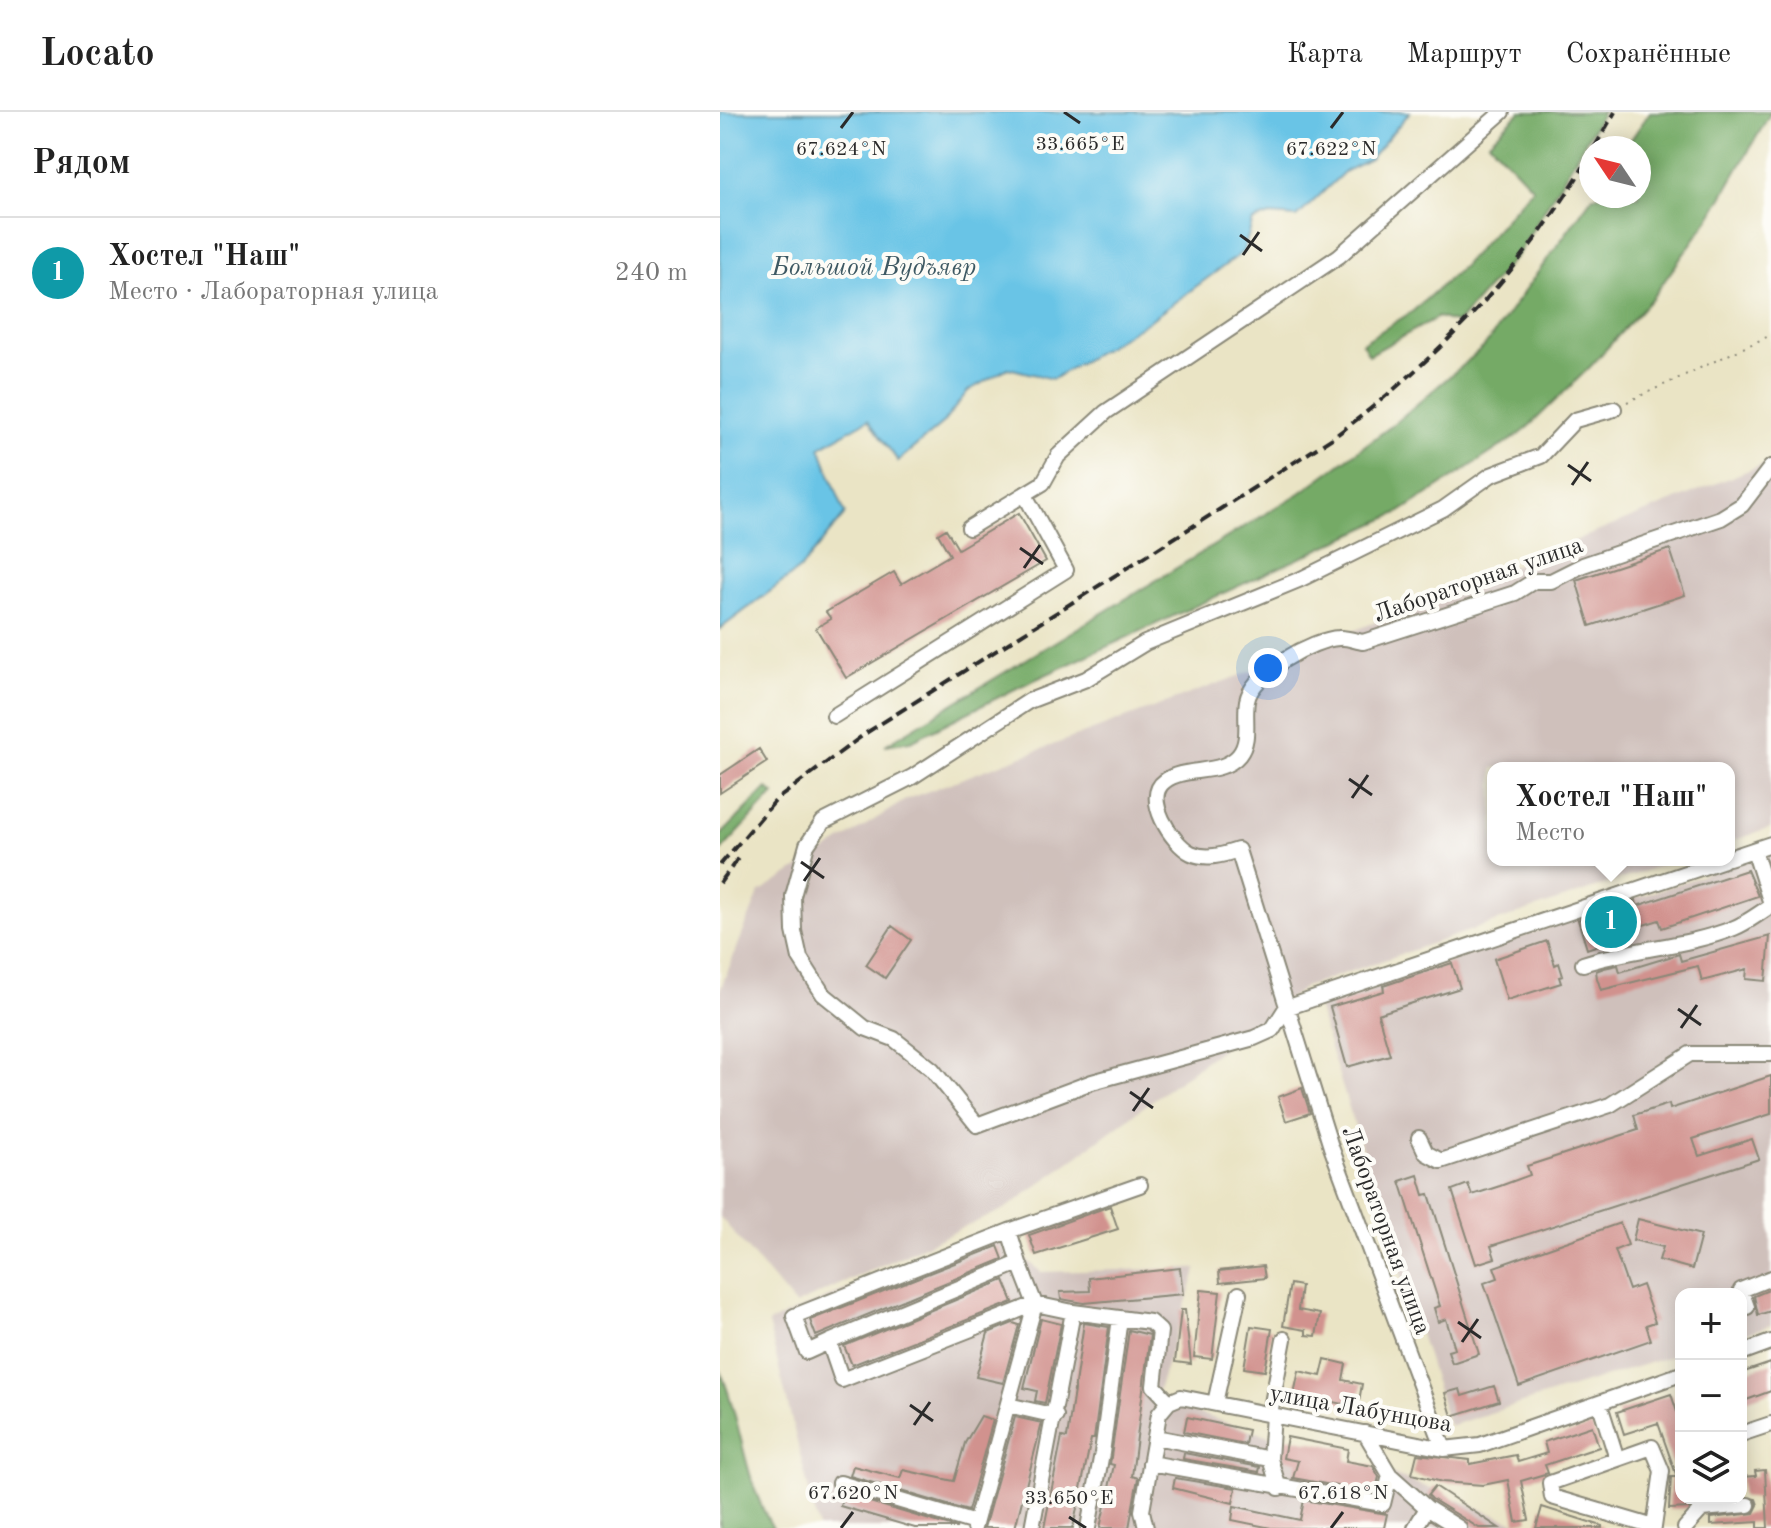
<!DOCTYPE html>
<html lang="ru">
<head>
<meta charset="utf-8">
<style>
  :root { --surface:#fff; --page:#f2f2f2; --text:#222; --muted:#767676; --line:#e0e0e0; --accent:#b5179e }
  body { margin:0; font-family:"Old Standard TT",serif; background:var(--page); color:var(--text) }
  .controls { position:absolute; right:24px; bottom:24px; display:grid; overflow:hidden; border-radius:16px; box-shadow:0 4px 20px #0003 }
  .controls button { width:72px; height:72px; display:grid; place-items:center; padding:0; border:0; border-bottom:2px solid var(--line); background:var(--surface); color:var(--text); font:40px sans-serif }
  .compass { position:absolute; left:859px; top:24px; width:72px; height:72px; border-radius:50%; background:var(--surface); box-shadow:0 4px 20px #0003; rotate:305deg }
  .you { position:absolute; left:548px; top:556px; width:28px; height:28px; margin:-20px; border:6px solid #fff; border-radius:50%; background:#1a73e8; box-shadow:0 0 0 12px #1a73e833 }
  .badge { display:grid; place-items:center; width:52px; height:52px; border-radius:50%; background:var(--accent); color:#fff; font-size:26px; font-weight:700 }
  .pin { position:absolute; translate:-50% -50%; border:4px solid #fff; box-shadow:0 2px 8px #0006 }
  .popup { position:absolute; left:767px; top:650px; width:248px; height:104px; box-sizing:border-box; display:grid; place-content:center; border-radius:16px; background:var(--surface); filter:drop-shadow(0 2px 6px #0005); font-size:26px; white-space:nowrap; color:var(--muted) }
  .popup b { font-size:30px; color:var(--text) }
  .popup::after { content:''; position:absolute; left:50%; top:100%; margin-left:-16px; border:16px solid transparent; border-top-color:var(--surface) }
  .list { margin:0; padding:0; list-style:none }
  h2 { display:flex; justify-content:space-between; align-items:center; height:104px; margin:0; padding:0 32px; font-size:34px }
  h2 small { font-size:26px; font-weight:400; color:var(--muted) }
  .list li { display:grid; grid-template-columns:52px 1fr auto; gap:24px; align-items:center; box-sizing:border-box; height:112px; padding:0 32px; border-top:2px solid var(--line) }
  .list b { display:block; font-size:30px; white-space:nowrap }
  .list p { margin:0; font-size:26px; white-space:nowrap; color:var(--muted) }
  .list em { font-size:26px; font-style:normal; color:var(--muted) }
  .icon { flex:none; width:44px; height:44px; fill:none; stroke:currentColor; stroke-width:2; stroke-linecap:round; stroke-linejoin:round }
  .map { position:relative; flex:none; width:1051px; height:1416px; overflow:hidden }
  header { display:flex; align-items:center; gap:48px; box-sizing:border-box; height:112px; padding:0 40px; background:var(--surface); border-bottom:2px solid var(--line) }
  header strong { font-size:38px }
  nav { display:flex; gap:44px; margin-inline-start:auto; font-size:28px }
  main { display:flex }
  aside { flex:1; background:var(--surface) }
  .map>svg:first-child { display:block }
  .industrial { fill:#cfc0bb }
  .forest { fill:#74aa66; stroke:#506a48; stroke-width:2 }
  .water { fill:#69c4e6; stroke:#4a7888; stroke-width:2 }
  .building { fill:#d1928e }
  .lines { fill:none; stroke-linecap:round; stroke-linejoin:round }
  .minor-casing { stroke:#8a8878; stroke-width:18 }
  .path { stroke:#8a8878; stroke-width:2; stroke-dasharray:2 6; stroke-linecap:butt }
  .minor { stroke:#fff; stroke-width:14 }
  .rail { stroke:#2b2b2b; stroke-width:4; stroke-dasharray:12 6; stroke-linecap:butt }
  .ticks { fill:none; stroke:#2b2b2b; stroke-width:3 }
  .labels { text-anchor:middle; stroke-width:8; stroke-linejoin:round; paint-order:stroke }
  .street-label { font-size:24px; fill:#2b2b2b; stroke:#fdfcf7 }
  .water-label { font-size:26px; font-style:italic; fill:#3e5963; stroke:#fdfcf7 }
  .ticks-label { font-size:20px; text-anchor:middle; fill:#2b2b2b; stroke:#fdfcf7; stroke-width:8; stroke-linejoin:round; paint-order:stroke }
</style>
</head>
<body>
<header>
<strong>Locato</strong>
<nav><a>Карта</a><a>Маршрут</a><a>Сохранённые</a></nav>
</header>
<main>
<aside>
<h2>Рядом<small></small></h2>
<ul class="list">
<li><span class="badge" style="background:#0f9aa8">1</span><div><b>Хостел &quot;Наш&quot;</b><p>Место · Лабораторная улица</p></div><em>240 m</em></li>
</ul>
</aside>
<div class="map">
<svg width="1051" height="1416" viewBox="0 0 1051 1416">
  <rect width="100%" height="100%" fill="#fdfcf7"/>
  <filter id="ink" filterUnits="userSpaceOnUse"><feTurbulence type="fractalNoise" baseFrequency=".0125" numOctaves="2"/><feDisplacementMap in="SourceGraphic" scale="16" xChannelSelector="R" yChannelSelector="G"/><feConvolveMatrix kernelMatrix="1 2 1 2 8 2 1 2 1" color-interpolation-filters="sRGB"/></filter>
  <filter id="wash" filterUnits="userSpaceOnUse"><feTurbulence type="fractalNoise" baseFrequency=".006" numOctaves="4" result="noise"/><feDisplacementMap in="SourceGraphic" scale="32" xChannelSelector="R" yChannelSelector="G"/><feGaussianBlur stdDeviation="1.8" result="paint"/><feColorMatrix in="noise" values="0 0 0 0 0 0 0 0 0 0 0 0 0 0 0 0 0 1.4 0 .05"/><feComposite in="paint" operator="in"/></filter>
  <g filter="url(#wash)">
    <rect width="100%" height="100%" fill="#eae4c5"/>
    <path class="industrial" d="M1051,349V716L1009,730V656H773V748H957L585,875L287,1096L75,1193L0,1105V878L39,781L187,687L572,544Z
      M1051,740V1213L1021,1223V1182H961V1241L729,1314L597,894Z
      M270,1116L321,1160L477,1156L435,1288L683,1366L809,1416H98L48,1211Z"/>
    <path class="forest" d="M800,0H883L798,142L737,211L718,205L649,243L642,231L693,199L742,155L813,76L769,30Z
      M930,0H1051L991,104L932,186L870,255L803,320L680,400L299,575L191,629L165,633L580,381L670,315L764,235L873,84H919V36H905Z
      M47,676L54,682L0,740V724Z
      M0,1258C22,1309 23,1367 53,1416H0Z"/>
    <path class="water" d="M0,0H690L650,47L624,60L577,105L550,103L533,109L523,140L429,209L333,267L288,256L248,279L222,312L178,349L148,308L100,335L125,402L81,456L0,517Z"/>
    <g id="blocks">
      <path class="building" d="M299,401L326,449L126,566L96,516L111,507L106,500L174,460L181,472L230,443L218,422L226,417L238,437Z
        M950,437L965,483L870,514L856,468Z
        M39,637L47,650L0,681V663Z
        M1027,758L1038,784L942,816L939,808L886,825L887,830L867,837L858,808L916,788L917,794Z
        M172,814L191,828L165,866L146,853Z
        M1050,824L1046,869L1026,867L1027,857L982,869L978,854L881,878L877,866L876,859L884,856L898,853L900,860L959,842L961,849Z
        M827,829L835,853L839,851L843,864L839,865L841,871L787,888L774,847Z
        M732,851L740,876L658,902L670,943L627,955L610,895L664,879L663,874Z
        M1051,964V1002L973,1027L979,1044L1032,1027L1039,1047L771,1134L775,1146L756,1152L732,1078L748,1072L752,1083L780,1074L810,1063L807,1054L918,1018L914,1003L949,992L950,997Z
        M582,976L590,1001L566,1009L558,985Z
        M698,1063L704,1083L709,1082L759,1242L732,1251L728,1239L735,1237L726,1207L718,1210L714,1196L720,1194L680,1069Z
        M390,1094L398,1117L316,1143L309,1123Z
        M918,1107L981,1123L972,1157L939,1148L943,1135L913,1128Z
        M900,1111L908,1133L895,1138L909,1178L922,1173L935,1210L926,1213L931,1228L799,1274L764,1171L778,1166L774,1155Z
        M278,1134L283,1147L96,1224L90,1208Z
        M543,1154L545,1166L500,1171L499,1159Z
        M460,1156L463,1182L364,1191L341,1187L340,1180L370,1179L369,1166Z
        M284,1168L293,1190L132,1253L124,1234Z
        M570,1172L581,1174L578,1198L600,1202L596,1224L586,1223V1218L563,1214Z
        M1051,1177V1199L1038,1203L1034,1184Z
        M481,1178L500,1180L492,1247L474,1245Z
        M461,1198H465L471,1252L455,1250Z
        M321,1207L341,1212L325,1291L315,1289L317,1279L304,1276Z
        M293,1211L299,1213L283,1271L256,1265L268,1221Z
        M364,1211L389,1215L374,1327H371L353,1416H324L342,1325L347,1326Z
        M531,1214L552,1217L545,1259L524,1256Z
        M409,1218L430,1223L412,1364L418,1366L409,1416H380L394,1353L390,1352Z
        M605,1247L626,1252L623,1268L642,1272L638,1295L574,1282L579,1259L601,1264Z
        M1051,1251V1279L1021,1290V1261Z
        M774,1274L779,1289L732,1304L725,1281L740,1277L742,1284Z
        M951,1282L961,1312V1386H993L980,1387L970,1396L949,1397L951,1365H957L938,1311L904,1322L897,1300Z
        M261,1304L273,1308L248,1399L130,1364L133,1354L180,1366L183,1358L234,1369L245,1331Z
        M295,1305L322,1311L295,1416H264Z
        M467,1305L528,1318L525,1332L464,1320Z
        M872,1314L879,1335L825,1353L828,1361L801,1369L809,1408L796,1410L788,1368L763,1373L722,1370L692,1362L697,1342L750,1348V1352L796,1343L798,1350L827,1341L824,1330Z
        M567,1325L628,1337L626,1349L653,1354L659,1365L655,1381L573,1366L578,1349L563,1346Z
        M464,1341L540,1355L539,1360L463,1347Z
        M1045,1358L1048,1416H1038V1410L991,1413V1406L1034,1401L1038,1393L1036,1387L1021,1384V1365L1036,1364L1035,1359Z
        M455,1366L516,1376L513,1391L453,1376Z
        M715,1374L779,1416H759L712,1387L708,1383Z
        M123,1382L237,1416H195L120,1394Z
        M584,1388L667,1402L664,1416H551L512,1408L514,1394L580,1408Z
        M822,1395L882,1414V1416H816Z"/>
    </g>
  </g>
  <g filter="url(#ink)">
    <use href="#blocks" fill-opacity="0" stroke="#8a8878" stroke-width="2"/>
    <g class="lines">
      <g class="minor-casing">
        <path id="minor" d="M249,416L323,371L338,344L386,300L619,144L782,0
          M114,604L346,458L305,383
          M1034,738L1051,792
          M1009,746L1051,732
          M863,852C912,836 967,835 1014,816C1027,811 1039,801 1051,794
          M566,896L552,918L534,926L372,970L257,1013L212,957L174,927L145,916L103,882L80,846L74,819L73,784L87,733L103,710L192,665L309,589L366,567L425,531L581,467L723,397L771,363L821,344L855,308L894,297
          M566,896L1004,748
          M699,1026L706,1041L721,1049L890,993L970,942H1051
          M289,1119L420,1073
          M1027,1195L1021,1178L1051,1166
          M109,1230L87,1240L74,1204L289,1119L299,1151
          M1021,1241L1051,1230
          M449,1290L461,1285L724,1337L760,1333L961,1262
          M495,1291L519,1182
          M288,1293L336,1304
          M880,1293L897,1347
          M550,1302L564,1227
          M553,1303L550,1347L559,1376
          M645,1321L670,1363L707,1396L695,1416
          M1021,1322L1051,1312
          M435,1325L550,1347
          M724,1337L611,1035L518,738C503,743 486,748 471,741C452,732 422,685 445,669C464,654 502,664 519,643C531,628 524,607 527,589C532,561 593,527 619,526C626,525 636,529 643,530L795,481L814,469H831L863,453L1001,406L1022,393L1051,355
          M430,1351L663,1392L670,1363
          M120,1371L255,1411
          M707,1396L739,1416
          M254,1416L315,1192L299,1151L109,1230L122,1268L315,1192L353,1200
          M312,1416L353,1200L430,1210L440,1219L434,1274L449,1290
          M368,1416L382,1341L400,1206
          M426,1416L422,1399L439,1302L449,1290
          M934,1416V1415L942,1359L932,1335L830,1371L832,1385L934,1415
          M965,1416L982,1397L1028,1393"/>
      </g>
      <path class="path" d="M907,290L1051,223"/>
      <use href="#minor" class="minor"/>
      <path class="rail" d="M874,36L895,0
        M0,753L56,688L146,621L614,325C719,247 805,156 871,42
        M0,771L19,745"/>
    </g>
  </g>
  <path class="ticks" d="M344,0L360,11M121,16L133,0M611,16L623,0M520,123L542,139M523,143L539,120M848,353L871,369M852,373L868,350M300,436L323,452M304,456L320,433M629,667L652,683M632,686L648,663M81,750L104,766M84,769L100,746M958,897L981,913M961,916L977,893M410,980L433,996M413,999L429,976M738,1210L761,1226M742,1230L758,1207M190,1293L213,1309M194,1313L210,1290M349,1405L366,1416M121,1416L133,1400M611,1416L623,1400"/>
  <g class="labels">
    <g class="street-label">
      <text transform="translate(758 467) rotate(-19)" y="8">Лабораторная улица</text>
      <text transform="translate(667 1118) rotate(70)" y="8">Лабораторная улица</text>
      <text transform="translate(641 1296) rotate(10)" y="8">улица Лабунцова</text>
    </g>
    <g class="water-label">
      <text x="154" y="163">Большой Вудъявр</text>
    </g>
  </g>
  <g class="ticks-label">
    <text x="360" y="38">33.665°E</text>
    <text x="121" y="43">67.624°N</text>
    <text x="611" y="43">67.622°N</text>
    <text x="133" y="1387">67.620°N</text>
    <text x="623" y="1387">67.618°N</text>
    <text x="349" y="1392">33.650°E</text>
  </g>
</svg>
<div class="controls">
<button>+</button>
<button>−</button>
<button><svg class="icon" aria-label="layers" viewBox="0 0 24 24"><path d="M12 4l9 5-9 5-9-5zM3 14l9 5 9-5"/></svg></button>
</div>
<svg class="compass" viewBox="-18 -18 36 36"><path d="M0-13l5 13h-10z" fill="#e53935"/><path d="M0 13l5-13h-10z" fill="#767676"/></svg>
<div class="you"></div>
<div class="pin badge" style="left:891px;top:810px;background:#0f9aa8">1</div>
<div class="popup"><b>Хостел &quot;Наш&quot;</b>Место</div>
</div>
</main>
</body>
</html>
